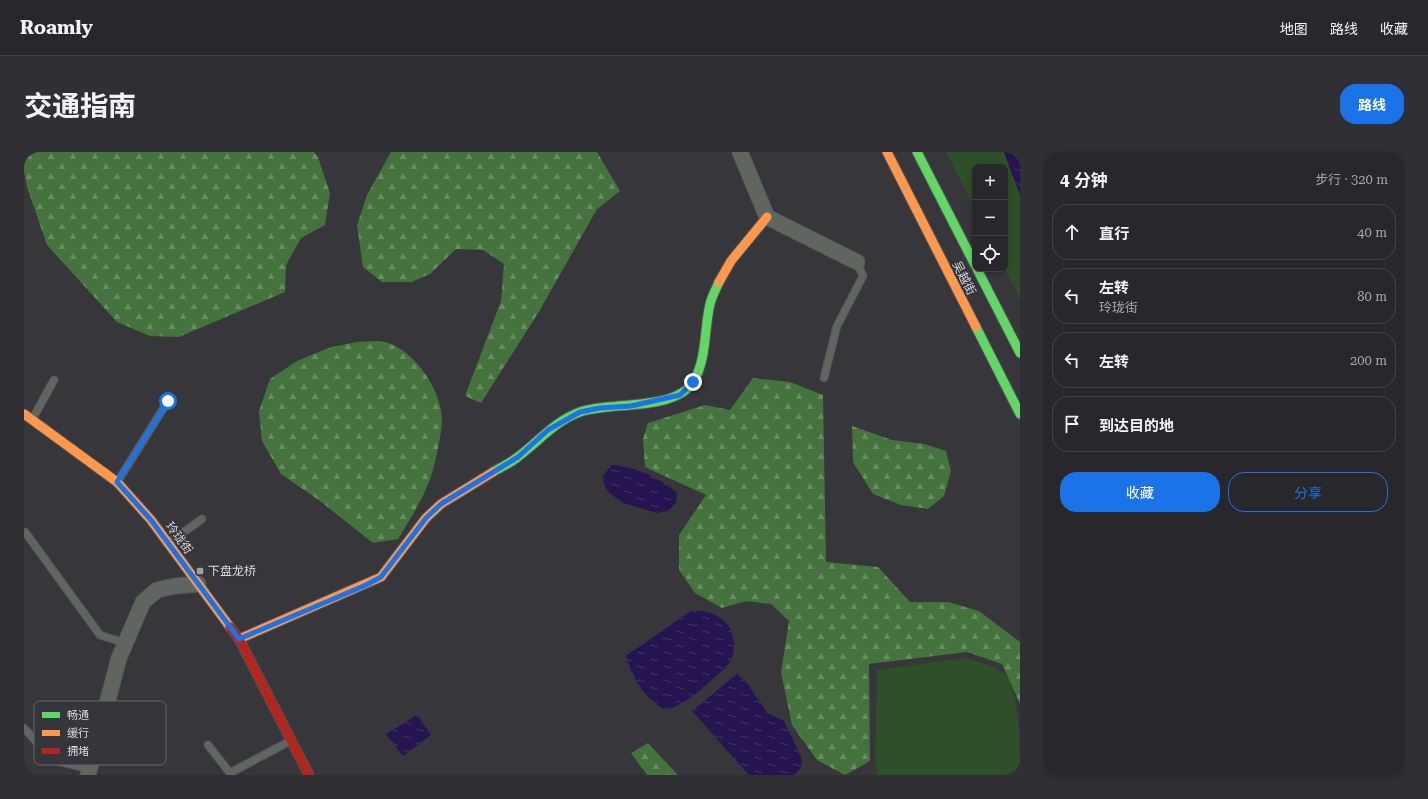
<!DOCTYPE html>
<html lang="zh">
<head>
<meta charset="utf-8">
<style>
  :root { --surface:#28282c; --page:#303034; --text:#f1f3f6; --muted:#a5a6a9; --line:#444448; --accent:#1a73e8 }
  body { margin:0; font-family:"Roboto Serif","Noto Sans SC",serif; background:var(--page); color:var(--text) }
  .controls { position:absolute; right:12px; top:12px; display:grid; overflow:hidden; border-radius:8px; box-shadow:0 2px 6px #0003 }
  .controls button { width:36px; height:36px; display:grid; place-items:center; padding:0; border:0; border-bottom:1px solid var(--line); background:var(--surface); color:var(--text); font:20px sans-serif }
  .stop { position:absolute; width:12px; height:12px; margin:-9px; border:3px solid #1a73e8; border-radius:50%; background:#fff }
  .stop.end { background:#1a73e8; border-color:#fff; box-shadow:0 1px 4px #0008 }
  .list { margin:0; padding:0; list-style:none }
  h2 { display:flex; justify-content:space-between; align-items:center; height:52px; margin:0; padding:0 16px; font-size:17px }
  h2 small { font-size:13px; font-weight:400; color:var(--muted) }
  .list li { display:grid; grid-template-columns:26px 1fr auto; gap:12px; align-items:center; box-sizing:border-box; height:56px; margin:0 8px 8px; padding:0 8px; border:1px solid var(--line); border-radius:16px }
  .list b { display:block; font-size:15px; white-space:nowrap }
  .list p { margin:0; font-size:13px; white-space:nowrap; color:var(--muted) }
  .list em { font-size:13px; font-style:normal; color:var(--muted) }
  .actions { display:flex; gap:8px; padding:12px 16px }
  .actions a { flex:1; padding:9px 0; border:1px solid var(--accent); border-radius:16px; text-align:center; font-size:14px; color:var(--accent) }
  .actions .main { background:var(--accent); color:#fff }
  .icon { flex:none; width:22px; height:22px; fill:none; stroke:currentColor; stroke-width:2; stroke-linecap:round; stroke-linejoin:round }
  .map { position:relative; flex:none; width:996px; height:623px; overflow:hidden; border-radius:16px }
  header { display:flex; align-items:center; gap:24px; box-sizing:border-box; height:56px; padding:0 20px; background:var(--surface); border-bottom:1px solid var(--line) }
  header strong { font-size:19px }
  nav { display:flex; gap:22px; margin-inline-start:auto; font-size:14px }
  .intro { display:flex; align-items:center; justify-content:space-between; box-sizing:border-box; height:96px; padding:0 24px }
  h1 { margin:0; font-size:28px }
  .button { padding:10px 18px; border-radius:16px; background:var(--accent); color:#fff; font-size:14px; font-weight:700 }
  main { display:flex; gap:24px; padding:0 24px }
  aside { flex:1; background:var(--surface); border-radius:16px; box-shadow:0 2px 6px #0003 }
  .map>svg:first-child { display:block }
  .green { fill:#2e4f2a }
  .forest { fill:url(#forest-firs) }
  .water { fill:url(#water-ripples) }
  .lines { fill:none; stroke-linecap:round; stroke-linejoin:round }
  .lane-casing { stroke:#545457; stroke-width:9 }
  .street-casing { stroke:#545457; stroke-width:17 }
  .fast-casing { stroke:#545457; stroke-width:11 }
  .slow-casing { stroke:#545457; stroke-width:11 }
  .jam-casing { stroke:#545457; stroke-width:11 }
  .lane { stroke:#5f6660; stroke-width:7 }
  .street { stroke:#5f6660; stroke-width:15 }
  .fast { stroke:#63d668; stroke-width:9 }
  .slow { stroke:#ff974d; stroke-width:9 }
  .jam { stroke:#b3261e; stroke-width:9 }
  .route { stroke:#1a73e8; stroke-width:5 }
  .poi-dot { fill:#9f9fa4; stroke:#35353c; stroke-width:1.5 }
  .labels { text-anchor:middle; stroke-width:4; stroke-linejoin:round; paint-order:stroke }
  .street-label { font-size:12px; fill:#d8d8dc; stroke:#35353c }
  .poi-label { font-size:12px; fill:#d8d8dc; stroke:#35353c; text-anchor:start }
  .key { fill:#35353c; stroke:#66666c; stroke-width:1 }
  .key-label { font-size:11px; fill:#d8d8dc }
</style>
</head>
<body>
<header>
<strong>Roamly</strong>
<nav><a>地图</a><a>路线</a><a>收藏</a></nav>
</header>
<div class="intro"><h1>交通指南</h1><a class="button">路线</a></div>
<main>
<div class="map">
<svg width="996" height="623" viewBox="0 0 996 623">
  <defs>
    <pattern id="forest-firs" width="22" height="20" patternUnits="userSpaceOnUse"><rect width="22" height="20" fill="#45733e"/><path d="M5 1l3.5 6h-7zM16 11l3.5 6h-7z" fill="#688d62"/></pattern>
    <pattern id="water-ripples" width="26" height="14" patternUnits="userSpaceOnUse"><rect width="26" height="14" fill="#251450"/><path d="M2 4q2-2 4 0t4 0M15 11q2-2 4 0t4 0" fill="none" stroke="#443569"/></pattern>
  </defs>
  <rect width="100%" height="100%" fill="#36363b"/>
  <path class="green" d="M922,0H980L996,43V147L981,117V15H951V57Z
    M941,506C953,510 975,514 983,524C996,549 996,593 996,623H853L851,608L853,518Z"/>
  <path class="forest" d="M0,0H290L294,5L306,41L301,73L277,86L262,113L261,140L155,185L126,184L93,170L23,93L3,35L0,19Z
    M367,0H573L596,39L573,57L516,158L457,251L441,244L477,149L480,112L459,98L432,97L406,122L387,130H358L339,115L333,73L343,43Z
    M333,190C342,190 353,188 361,190C391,198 417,238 418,267C418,281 410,318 405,330C397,350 385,369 374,387L349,391L296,349L257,322L238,289L235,259L246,227L273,209L307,195Z
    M729,226L766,230L799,243L802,410L854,415L886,450H924L955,459L996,490V552L978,512L943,500L845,512L846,609L821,623L793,608L768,573L757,520L765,469L747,452L722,449L698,456L671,441L655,418V383L682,343L621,315L619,287L624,271L681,253L706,258Z
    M828,274L868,288L900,292L922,299L927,319L920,344L904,357L877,353L849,342L829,310Z
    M624,591L653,622V623H623L607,601Z"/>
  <path class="water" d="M980,0H996V43Z
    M588,313C611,314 636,326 653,341L652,351L644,359L633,361L599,351L583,339L578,325Z
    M668,458C690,459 707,467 710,490C710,496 709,506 705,511C702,516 696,520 692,524C676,539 662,552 641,558C620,545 609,527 602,504Z
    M713,522L724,532L743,561L760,569L778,607L777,616L770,623H725L668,559Z
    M393,563L407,583L379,604L362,582Z"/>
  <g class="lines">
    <g class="lane-casing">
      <path id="lane" d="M800,226L813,174L839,124L833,110
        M9,266L30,228
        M94,329L144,249
        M1,380L76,483L101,491
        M146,390L178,367
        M0,576L23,602L33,609L65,617
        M184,593L206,621L266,589"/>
    </g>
    <g class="street-casing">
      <path id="street" d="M716,0L743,65L833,110
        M64,623L95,506L119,450L133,438L151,434L174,432"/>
    </g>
    <g class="fast-casing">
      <path id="fast" d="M893,0L951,113
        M953,117L996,201
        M952,175L996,262
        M469,320C477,315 487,311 495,304C515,289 531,269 556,260C586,249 651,260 670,229C683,205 680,178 686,152C688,144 692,137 695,130"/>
    </g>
    <g class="slow-casing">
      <path id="slow" d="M863,0L952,175
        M695,130L707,109L743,65
        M0,262L93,330L127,368L206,475
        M215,487L357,425L402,366L417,352L469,320"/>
    </g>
    <g class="jam-casing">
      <path id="jam" d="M206,475L215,487L285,623"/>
    </g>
    <use href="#lane" class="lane"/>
    <use href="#street" class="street"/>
    <use href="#fast" class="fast"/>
    <use href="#slow" class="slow"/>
    <use href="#jam" class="jam"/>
  </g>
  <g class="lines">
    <path class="route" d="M144,249L93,330L127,368L215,487L342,433L357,425L402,366L417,352L494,305L524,278L556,260L576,256L607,254L656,243L669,230"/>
  </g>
  <rect class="poi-dot" x="172" y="415" width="8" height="8" rx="2"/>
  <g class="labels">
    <g class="street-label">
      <text transform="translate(940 126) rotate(63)" y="4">吴越街</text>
      <text transform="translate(155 386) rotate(53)" y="4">玲珑街</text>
    </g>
    <g class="poi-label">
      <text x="184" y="423">下盘龙桥</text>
    </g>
  </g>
  <rect x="10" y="549" width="132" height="64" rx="6" class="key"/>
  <rect x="18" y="560" width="18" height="6" fill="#63d668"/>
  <rect x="18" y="578" width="18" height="6" fill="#ff974d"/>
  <rect x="18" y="596" width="18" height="6" fill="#b3261e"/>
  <g class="key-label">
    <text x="43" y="567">畅通</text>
    <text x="43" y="585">缓行</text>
    <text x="43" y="603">拥堵</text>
  </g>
</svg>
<div class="controls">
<button>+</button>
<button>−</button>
<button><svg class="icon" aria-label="locate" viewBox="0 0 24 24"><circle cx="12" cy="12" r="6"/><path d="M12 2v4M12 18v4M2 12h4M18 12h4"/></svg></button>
</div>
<div class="stop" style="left:144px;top:249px"></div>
<div class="stop end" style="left:669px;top:230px"></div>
</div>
<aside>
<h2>4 分钟<small>步行 · 320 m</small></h2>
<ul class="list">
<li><svg class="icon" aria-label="ahead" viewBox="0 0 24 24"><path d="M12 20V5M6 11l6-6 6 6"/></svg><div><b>直行</b></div><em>40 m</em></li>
<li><svg class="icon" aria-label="left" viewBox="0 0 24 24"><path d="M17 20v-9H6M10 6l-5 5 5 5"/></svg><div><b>左转</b><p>玲珑街</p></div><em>80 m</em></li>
<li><svg class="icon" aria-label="left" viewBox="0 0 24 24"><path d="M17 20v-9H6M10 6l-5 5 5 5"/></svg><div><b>左转</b></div><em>200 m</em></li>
<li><svg class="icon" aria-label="arrive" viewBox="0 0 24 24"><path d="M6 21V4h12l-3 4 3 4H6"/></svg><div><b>到达目的地</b></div></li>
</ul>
<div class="actions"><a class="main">收藏</a><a>分享</a></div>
</aside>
</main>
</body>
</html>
